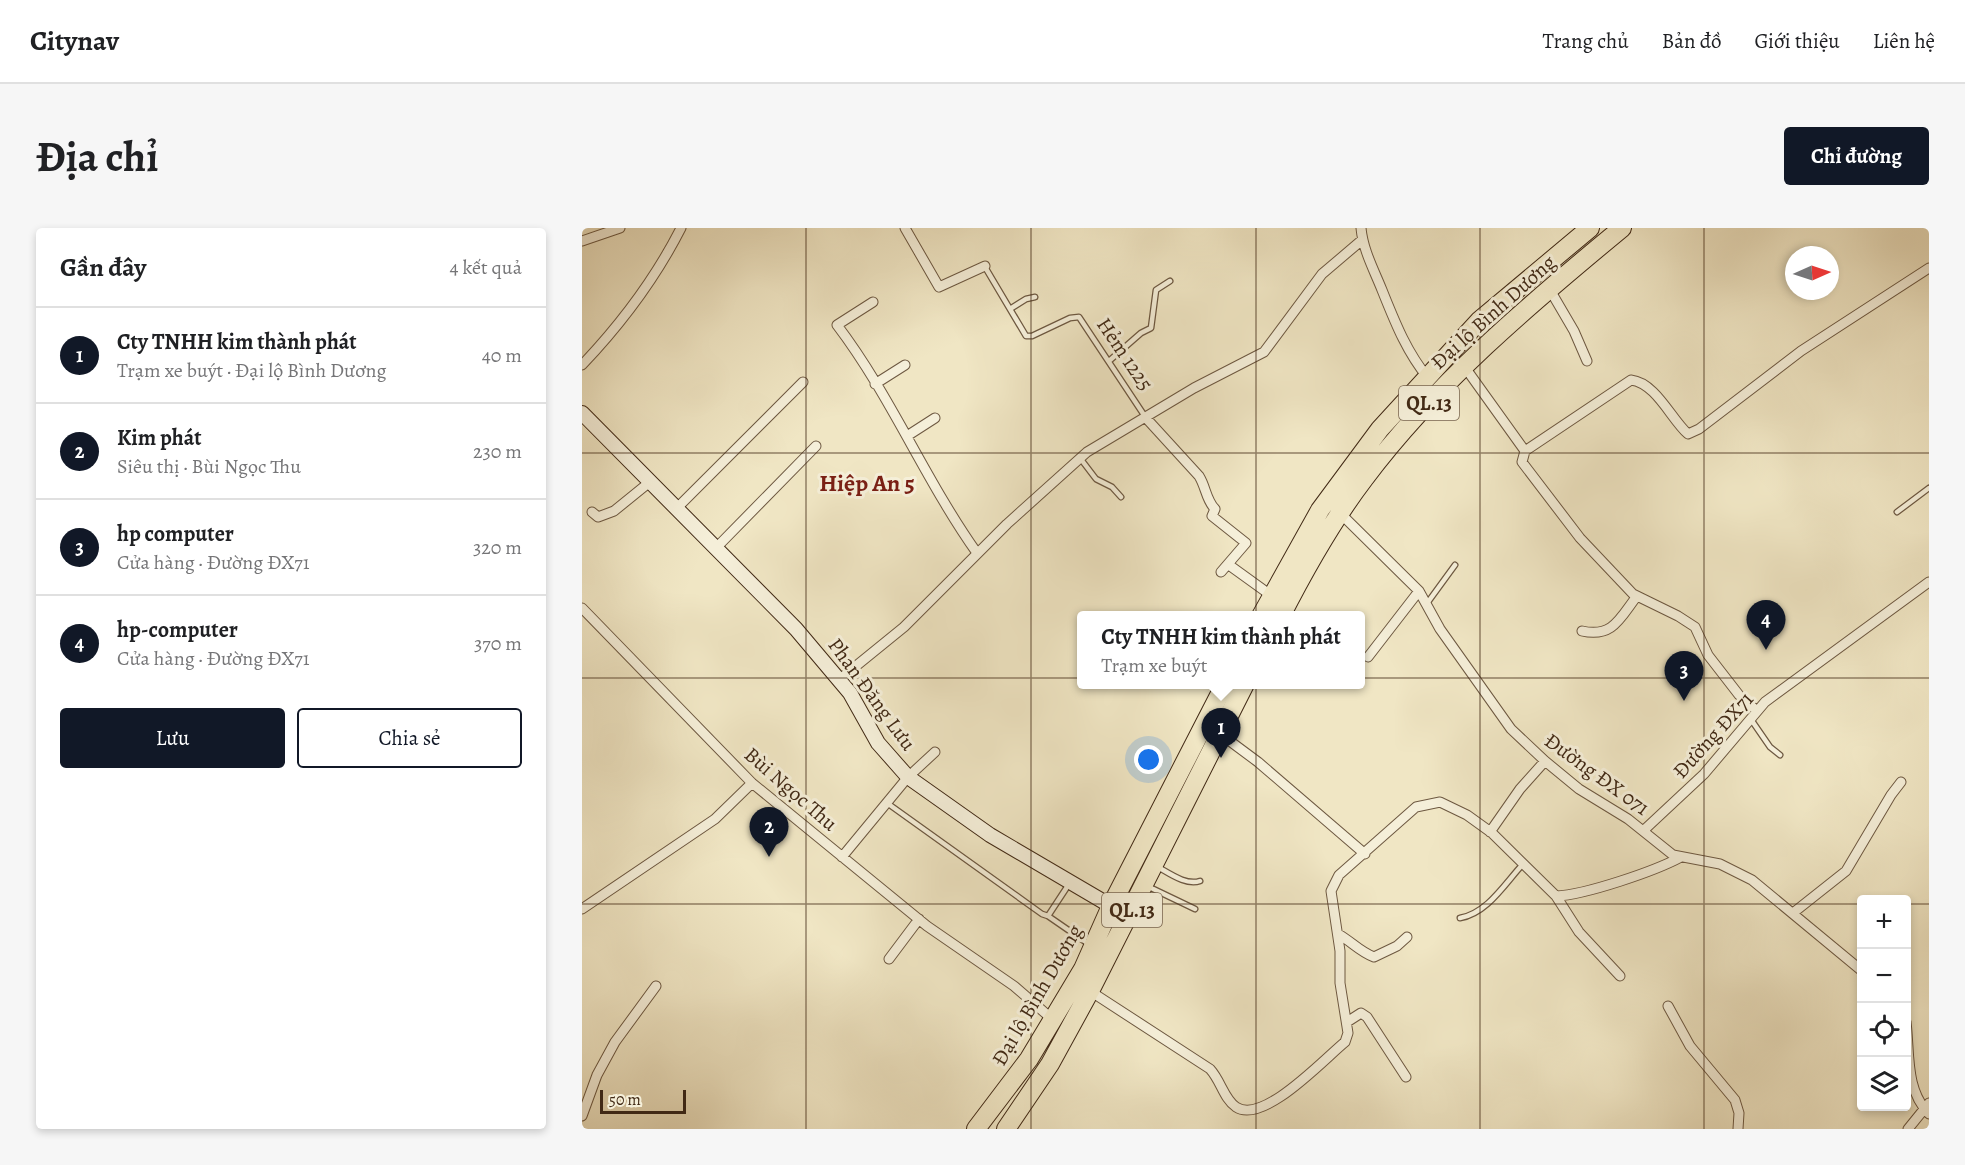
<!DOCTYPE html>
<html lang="vi">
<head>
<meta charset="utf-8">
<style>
  :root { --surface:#fff; --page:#f6f6f6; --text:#202124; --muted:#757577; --line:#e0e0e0; --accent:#111827 }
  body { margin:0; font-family:Alegreya,serif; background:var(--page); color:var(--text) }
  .controls { position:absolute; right:18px; bottom:18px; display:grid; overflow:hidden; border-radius:6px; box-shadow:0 3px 9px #0003 }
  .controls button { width:54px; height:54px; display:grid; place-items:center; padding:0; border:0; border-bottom:2px solid var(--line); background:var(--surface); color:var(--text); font:30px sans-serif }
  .compass { position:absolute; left:1203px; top:18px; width:54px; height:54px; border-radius:50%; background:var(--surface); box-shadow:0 3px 9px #0003; rotate:87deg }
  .scale { position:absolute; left:18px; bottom:15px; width:86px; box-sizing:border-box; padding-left:6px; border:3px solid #412915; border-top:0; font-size:16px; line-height:21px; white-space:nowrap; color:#412915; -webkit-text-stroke:4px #f5efd9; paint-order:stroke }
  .you { position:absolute; left:567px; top:532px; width:21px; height:21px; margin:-15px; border:4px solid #fff; border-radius:50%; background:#1a73e8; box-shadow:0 0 0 9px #1a73e833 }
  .badge { display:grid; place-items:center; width:39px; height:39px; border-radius:50%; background:var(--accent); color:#fff; font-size:20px; font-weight:700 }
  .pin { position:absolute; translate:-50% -50px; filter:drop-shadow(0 2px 3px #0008) }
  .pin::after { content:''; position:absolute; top:32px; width:21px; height:18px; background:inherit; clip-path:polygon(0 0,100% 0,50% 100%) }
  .popup { position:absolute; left:495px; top:383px; width:288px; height:78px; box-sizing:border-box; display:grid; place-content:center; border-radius:6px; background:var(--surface); filter:drop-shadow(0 2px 4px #0005); font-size:20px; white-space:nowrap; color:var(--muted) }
  .popup b { font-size:22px; color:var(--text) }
  .popup::after { content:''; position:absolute; left:50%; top:100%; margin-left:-12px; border:12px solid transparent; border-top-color:var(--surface) }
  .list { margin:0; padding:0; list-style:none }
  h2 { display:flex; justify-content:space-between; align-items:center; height:78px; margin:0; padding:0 24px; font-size:26px }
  h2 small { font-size:20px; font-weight:400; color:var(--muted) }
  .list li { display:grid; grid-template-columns:39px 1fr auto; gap:18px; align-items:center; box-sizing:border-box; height:96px; padding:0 24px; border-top:2px solid var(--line) }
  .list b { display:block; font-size:22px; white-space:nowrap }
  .list p { margin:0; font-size:20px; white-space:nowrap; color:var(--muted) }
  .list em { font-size:20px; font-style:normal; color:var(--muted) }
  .actions { display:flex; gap:12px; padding:18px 24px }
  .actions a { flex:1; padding:14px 0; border:2px solid var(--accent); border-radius:6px; text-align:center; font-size:21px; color:var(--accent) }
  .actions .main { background:var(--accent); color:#fff }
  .icon { flex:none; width:33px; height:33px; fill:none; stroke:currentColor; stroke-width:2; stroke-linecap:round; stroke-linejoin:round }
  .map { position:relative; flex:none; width:1347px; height:901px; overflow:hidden; border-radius:6px }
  header { display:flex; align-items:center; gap:36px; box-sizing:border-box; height:84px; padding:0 30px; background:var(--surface); border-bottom:2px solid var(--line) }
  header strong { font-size:28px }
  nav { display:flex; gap:33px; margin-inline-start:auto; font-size:21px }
  .intro { display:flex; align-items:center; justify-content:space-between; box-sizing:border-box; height:144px; padding:0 36px }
  h1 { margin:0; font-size:42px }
  .button { padding:15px 27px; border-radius:6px; background:var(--accent); color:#fff; font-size:21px; font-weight:700 }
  main { display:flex; gap:36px; padding:0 36px }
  aside { flex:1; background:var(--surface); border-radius:6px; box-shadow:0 3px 9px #0003 }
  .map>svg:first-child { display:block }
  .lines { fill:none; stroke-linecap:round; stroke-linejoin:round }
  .lane-casing { stroke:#6d5841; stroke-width:7 }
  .street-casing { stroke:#6d5841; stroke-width:11 }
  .secondary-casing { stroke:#412915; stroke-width:16 }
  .highway-casing { stroke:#412915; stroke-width:20 }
  .lane { stroke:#f5efd9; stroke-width:4.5 }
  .street { stroke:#f5efd9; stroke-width:9 }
  .secondary { stroke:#f5efd9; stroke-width:14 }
  .highway { stroke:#f0e6c4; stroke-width:18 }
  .grid { fill:none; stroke:#412915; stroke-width:1.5; stroke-opacity:0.55 }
  .labels { text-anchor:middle; stroke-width:6; stroke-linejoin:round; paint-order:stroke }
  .shield { fill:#f5efd9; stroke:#776450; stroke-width:1.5 }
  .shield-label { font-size:20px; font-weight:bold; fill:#412915 }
  .street-label { font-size:21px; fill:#412915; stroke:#f5efd9 }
  .quarter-label { font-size:24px; font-weight:bold; fill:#7a1f14; stroke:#f5efd9 }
</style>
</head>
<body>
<header>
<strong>Citynav</strong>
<nav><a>Trang chủ</a><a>Bản đồ</a><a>Giới thiệu</a><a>Liên hệ</a></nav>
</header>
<div class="intro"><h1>Địa chỉ</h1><a class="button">Chỉ đường</a></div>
<main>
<aside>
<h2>Gần đây<small>4 kết quả</small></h2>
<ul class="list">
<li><span class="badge">1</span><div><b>Cty TNHH kim thành phát</b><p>Trạm xe buýt · Đại lộ Bình Dương</p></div><em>40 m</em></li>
<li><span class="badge">2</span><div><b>Kim phát</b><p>Siêu thị · Bùi Ngọc Thu</p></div><em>230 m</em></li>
<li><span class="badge">3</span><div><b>hp computer</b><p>Cửa hàng · Đường ĐX71</p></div><em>320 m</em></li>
<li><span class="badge">4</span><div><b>hp-computer</b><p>Cửa hàng · Đường ĐX71</p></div><em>370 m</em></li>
</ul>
<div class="actions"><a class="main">Lưu</a><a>Chia sẻ</a></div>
</aside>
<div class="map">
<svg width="1347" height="901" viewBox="0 0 1347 901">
  <rect width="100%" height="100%" fill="#f0e6c4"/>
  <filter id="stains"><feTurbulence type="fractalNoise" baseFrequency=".00333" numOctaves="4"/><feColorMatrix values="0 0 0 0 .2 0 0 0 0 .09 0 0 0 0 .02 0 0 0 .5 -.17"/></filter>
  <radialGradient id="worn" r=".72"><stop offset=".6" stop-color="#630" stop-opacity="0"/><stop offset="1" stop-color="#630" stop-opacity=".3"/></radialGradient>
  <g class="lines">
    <g class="lane-casing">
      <path id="lane" d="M403,39L444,108H450L488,90L497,89L564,190
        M428,81L444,71L453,69
        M527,133L559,105L569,100L574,62L588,53
        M498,230L514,251L530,259L539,269
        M1315,284L1347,260
        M846,374L873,337
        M1168,490L1188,519L1198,527
        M305,575L460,686L466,688L487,656
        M574,638C587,645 604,658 618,653
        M565,658L613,681
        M466,688L508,717
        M878,690C906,685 923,655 942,635"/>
    </g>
    <g class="street-casing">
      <path id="street" d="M323,0L357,59L403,38
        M779,0C781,22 792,42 800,62C813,94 824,123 846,150
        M0,13L38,0
        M968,62L992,103L1005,133
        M291,74L255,97C309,168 343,252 395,325
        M0,137C39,96 73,51 99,0
        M882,138L943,223L940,234L998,310L1051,366L1096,388L1113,399L1126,427L1157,467L1175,483
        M293,156L323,137
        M564,190L617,248C624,259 624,272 633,281L630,288L664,315L639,344
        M325,208L353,190
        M943,223L1049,152C1074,155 1089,191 1106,206L1117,201L1219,123L1347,40
        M95,280L221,154
        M10,284L16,289L32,283L69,253
        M759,286L837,363L858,401L929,501L963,533L997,561L1046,591L1091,627L1138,636L1170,652L1280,743
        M134,320L234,218
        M647,337L690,368
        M0,380L170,555L345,698L432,758L470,791
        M1000,403C1031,410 1038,390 1055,368
        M786,429L837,363
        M258,451L322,399L425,296L505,224L612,160L682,124L740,46L780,12
        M637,505L676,534L783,626
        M1061,603L1122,546L1183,474L1347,354
        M908,604L938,561L963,533
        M260,629L326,549L353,524
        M974,668L997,704L1038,748
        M0,681L133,591L170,555
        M1211,685L1264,643L1309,567L1319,554
        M756,706C769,713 778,724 792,729L815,718L825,709
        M307,731L337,691
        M508,763L628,841C639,853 642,871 654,879C681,897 741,832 763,814L766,805L758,755V723L749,663L757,647L834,579L858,574L885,587L910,605L974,668C1003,667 1073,643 1099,629
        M1086,778L1108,818L1153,872L1157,885L1156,901
        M765,794L779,785L785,789L824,849
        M1324,794C1328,826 1323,861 1347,886
        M0,888L15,847L33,814L74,758
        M1326,901L1347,875"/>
    </g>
    <g class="secondary-casing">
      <path id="secondary" d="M0,185L214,401L268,465L296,515L326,549L408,607L529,678"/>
    </g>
    <g class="highway-casing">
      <path id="highway" d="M679,388L738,282L798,201L897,93L1008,0
        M699,388C723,341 750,293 782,251C854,155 948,76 1040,0
        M394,901L447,831L501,741L529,678L643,456
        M424,901L468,836L508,763L663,456"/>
    </g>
    <use href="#lane" class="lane"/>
    <use href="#street" class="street"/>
    <use href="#secondary" class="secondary"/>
    <use href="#highway" class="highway"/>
  </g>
  <path class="grid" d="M224,0V901M449,0V901M674,0V901M898,0V901M1122,0V901M0,225H1347M0,450H1347M0,676H1280M1324,676H1347"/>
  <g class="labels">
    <g class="shield">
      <rect x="817" y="158" width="60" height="34" rx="4.5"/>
      <rect x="520" y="665" width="60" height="34" rx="4.5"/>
    </g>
    <g class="shield-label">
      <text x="847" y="182">QL.13</text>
      <text x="550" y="689">QL.13</text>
    </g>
    <g class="street-label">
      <text transform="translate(911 84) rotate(-42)" y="7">Đại lộ Bình Dương</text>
      <text transform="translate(543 126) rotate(56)" y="7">Hẻm 1225</text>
      <text transform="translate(290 466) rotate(54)" y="7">Phan Đăng Lưu</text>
      <text transform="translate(1131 507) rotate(-48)" y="7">Đường ĐX71</text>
      <text transform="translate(1015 546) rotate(36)" y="7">Đường ĐX 071</text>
      <text transform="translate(209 561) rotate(41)" y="7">Bùi Ngọc Thu</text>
      <text transform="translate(455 767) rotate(-60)" y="7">Đại lộ Bình Dương</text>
    </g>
    <g class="quarter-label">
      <text x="285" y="263">Hiệp An 5</text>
    </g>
  </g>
  <rect width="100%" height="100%" filter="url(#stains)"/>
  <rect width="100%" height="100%" fill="url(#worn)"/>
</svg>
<div class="controls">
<button>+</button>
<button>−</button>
<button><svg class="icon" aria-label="locate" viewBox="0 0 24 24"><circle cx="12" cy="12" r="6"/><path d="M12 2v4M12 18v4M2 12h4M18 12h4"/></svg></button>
<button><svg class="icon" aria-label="layers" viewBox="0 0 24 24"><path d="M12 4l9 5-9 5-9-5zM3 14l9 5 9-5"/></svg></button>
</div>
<svg class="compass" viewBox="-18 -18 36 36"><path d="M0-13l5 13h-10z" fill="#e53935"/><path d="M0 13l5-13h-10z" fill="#757577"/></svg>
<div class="scale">50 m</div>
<div class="you"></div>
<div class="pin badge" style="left:639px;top:530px">1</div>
<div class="popup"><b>Cty TNHH kim thành phát</b>Trạm xe buýt</div>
<div class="pin badge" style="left:187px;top:629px">2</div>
<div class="pin badge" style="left:1102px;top:473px">3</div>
<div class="pin badge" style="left:1184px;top:422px">4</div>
</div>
</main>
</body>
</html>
